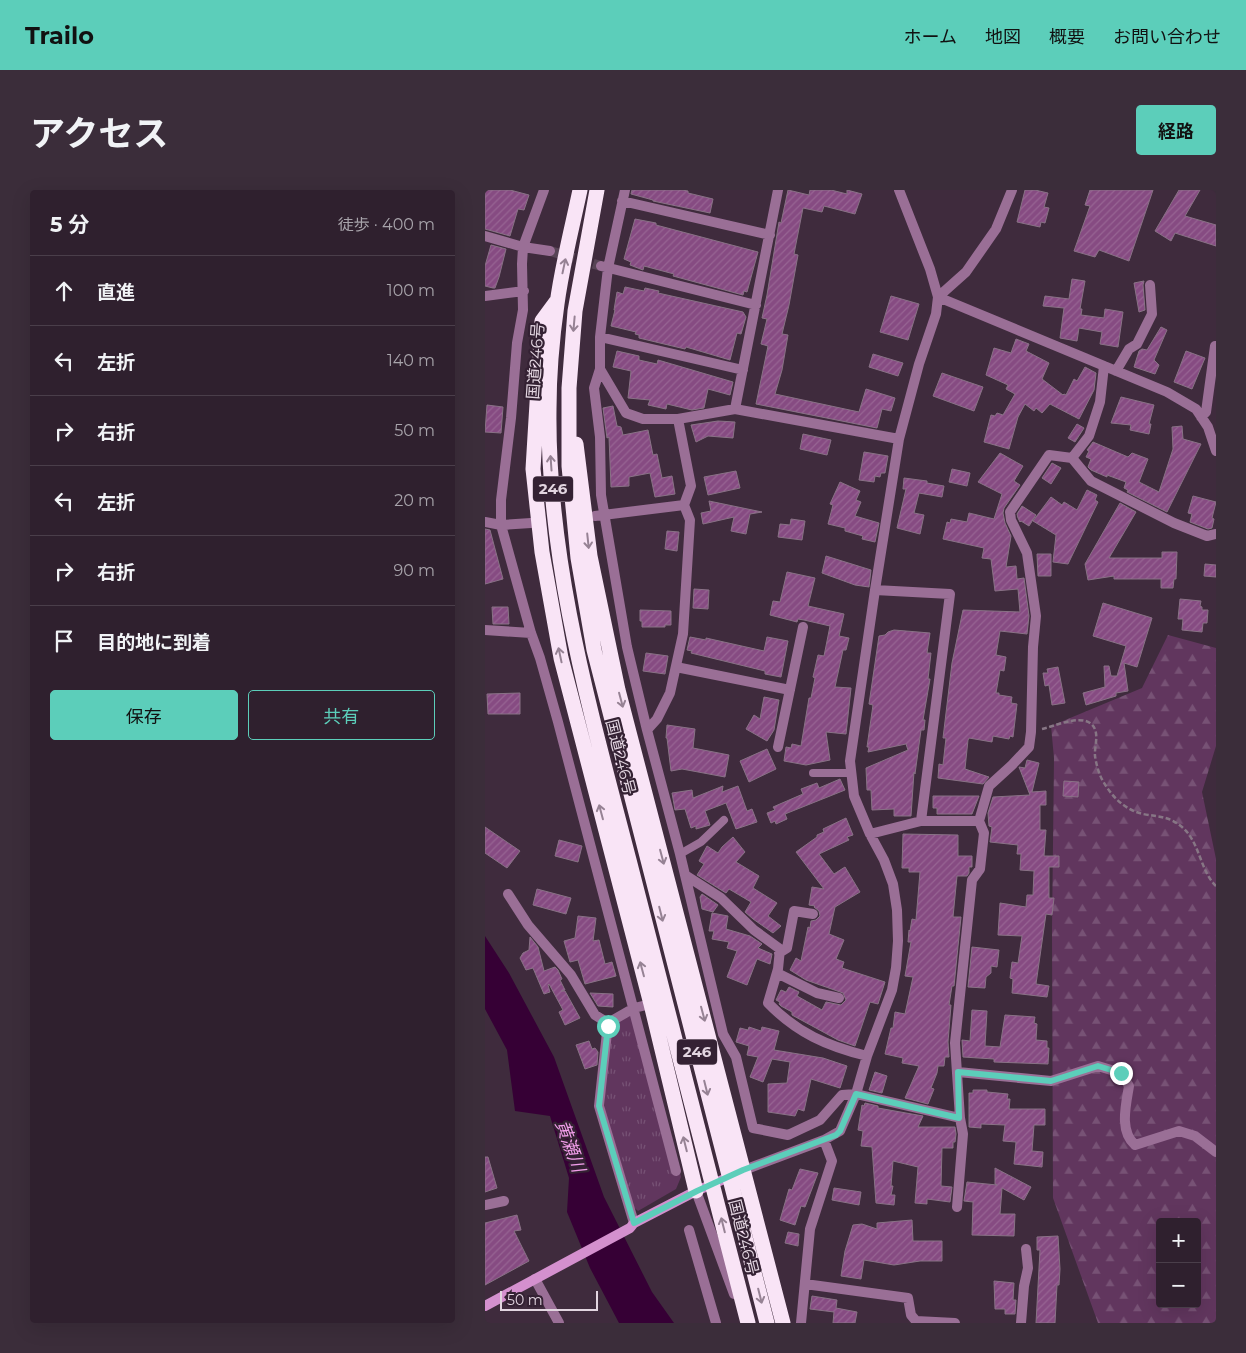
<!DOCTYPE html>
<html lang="ja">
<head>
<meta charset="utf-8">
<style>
  :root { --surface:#2f202e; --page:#3b2d3a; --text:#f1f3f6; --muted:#a7a3aa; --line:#4a3e4a; --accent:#5cceba }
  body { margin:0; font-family:Montserrat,"Noto Sans JP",sans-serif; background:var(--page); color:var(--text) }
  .controls { position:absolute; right:15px; bottom:15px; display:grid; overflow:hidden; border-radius:5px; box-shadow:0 5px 20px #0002 }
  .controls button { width:45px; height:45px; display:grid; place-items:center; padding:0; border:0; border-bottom:1px solid var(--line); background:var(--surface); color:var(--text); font:25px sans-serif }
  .scale { position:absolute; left:15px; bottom:12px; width:98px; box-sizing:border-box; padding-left:5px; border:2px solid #e2d5e0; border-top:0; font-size:14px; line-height:18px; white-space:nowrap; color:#e2d5e0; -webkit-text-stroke:4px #342133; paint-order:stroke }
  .stop { position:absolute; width:15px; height:15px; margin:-11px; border:4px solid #5cceba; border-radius:50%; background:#fff }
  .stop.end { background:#5cceba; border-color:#fff; box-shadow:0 1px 5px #0008 }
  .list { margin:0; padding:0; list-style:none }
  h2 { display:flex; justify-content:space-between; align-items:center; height:65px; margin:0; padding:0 20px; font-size:21px }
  h2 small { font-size:16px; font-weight:400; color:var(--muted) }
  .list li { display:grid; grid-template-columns:32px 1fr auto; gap:15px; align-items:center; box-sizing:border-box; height:70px; padding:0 20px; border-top:1px solid var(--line) }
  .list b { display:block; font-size:19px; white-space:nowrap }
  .list em { font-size:16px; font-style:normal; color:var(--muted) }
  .actions { display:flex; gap:10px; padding:15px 20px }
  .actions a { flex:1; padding:11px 0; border:1px solid var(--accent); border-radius:5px; text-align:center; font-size:18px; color:var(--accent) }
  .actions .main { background:var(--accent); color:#111 }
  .icon { flex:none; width:28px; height:28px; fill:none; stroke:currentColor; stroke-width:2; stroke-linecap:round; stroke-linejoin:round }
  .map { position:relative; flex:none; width:731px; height:1133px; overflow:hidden; border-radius:5px }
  header { display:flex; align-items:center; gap:30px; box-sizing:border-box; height:70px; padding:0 25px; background:var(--accent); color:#111 }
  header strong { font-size:24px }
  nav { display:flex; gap:28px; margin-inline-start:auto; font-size:18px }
  .intro { display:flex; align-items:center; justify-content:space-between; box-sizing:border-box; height:120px; padding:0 30px }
  h1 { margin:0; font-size:35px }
  .button { padding:12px 22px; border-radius:5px; background:var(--accent); color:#111; font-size:18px; font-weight:700 }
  main { display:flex; gap:30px; padding:0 30px }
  aside { flex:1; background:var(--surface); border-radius:5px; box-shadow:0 5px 20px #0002 }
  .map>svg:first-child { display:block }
  .grass { fill:url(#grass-tufts) }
  .forest { fill:url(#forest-firs); fill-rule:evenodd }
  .water { fill:#360035 }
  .building { fill:url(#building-hatch); stroke:#897286 }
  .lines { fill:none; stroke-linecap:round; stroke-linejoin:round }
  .street-tunnel { stroke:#574455; stroke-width:10; stroke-dasharray:10 5; stroke-linecap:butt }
  .path { stroke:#877685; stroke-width:2.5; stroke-dasharray:5 2.5; stroke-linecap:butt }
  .lane { stroke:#9a6f96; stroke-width:8 }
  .street { stroke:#9a6f96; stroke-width:10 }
  .secondary { stroke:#d490ce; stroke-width:10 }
  .highway { stroke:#f9e4f6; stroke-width:15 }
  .oneway { stroke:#968294 }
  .route { stroke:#5cceba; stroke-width:6 }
  .labels { text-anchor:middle; stroke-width:4.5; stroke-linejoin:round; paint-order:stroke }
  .shield { fill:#342133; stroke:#ae9fac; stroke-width:1 }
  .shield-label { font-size:15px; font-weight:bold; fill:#e2d5e0 }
  .street-label { font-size:16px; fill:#e2d5e0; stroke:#342133 }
  .water-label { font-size:18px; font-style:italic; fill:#f09de9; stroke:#342133 }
</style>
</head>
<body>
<header>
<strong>Trailo</strong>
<nav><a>ホーム</a><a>地図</a><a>概要</a><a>お問い合わせ</a></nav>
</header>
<div class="intro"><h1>アクセス</h1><a class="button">経路</a></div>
<main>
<aside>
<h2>5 分<small>徒歩 · 400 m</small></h2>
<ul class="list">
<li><svg class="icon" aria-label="ahead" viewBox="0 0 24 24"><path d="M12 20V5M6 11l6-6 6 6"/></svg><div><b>直進</b></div><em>100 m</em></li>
<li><svg class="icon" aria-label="left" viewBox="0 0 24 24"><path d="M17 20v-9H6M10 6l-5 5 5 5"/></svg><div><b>左折</b></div><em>140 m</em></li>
<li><svg class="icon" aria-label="right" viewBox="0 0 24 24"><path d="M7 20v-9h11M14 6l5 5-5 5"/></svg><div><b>右折</b></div><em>50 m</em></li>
<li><svg class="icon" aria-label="left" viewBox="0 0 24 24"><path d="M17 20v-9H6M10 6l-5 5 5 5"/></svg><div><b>左折</b></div><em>20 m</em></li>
<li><svg class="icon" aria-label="right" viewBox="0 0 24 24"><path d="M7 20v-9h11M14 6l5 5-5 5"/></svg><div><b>右折</b></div><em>90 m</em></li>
<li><svg class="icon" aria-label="arrive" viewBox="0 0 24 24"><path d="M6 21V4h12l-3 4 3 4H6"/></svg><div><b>目的地に到着</b></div></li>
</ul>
<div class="actions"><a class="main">保存</a><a>共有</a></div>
</aside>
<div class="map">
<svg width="731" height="1133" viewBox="0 0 731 1133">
  <defs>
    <pattern id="grass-tufts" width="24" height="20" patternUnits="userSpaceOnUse" patternTransform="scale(1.25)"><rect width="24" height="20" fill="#61365e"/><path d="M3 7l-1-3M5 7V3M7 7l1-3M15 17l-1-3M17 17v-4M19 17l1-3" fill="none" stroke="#775275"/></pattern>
    <pattern id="forest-firs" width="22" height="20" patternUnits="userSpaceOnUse" patternTransform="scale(1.25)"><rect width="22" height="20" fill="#61365e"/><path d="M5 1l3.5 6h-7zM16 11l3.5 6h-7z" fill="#775275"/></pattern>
    <pattern id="building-hatch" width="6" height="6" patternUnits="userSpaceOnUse" patternTransform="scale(1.25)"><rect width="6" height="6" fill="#864b82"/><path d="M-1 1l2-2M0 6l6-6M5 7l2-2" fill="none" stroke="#976493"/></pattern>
  </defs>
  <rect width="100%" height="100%" fill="#3f2b3d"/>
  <path class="grass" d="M153,822L196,987L191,999L153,1021L145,1014L119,924L123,836Z"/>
  <path class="forest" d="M683,445L731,458V556L717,602L731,669V1133H613L568,1008L567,740L569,568L566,536L657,498ZM675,1032H712V1114H675Z"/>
  <path class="water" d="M0,746L24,783L69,867L119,1007L167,1102L189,1133H134L105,1078L82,1022L84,988L65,926L30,921L22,860L0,819Z"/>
  <path class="building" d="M0,0H25L44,5L39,20L33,19L25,46L0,39Z
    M147,0H197L203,1V3L228,9L225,23L168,11V10L146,4Z
    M303,0L324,5L325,0H346L362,4V0L377,4L370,24L339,16L337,22L318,18L309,64L313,65L304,115L297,144L303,145L297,180L290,204L374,222L381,199L410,208L406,221L397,219L392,238L271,214L283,156L276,154L282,129L277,128L282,105L294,32L296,33Z
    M540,0H550L563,3L559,17L564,18L560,33L556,32L555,37L532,32Z
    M605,0H668L644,71L614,60L610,67L589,61L605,16L600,15Z
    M694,0H715L700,26L731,35V56L690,43L686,51L670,41Z
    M150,29L171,33V35L273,62L262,102L259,101L258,105L188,86L189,84L159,76L158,80L145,75L146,72L139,69Z
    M6,55L21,59L14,87L10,98H8L0,96V76Z
    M587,89L600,91L595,119H597L596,125L619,128L620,119L638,122L633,157L615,154L617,142L594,138L592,151L575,148L579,118L558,116L560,106L584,109Z
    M659,91L658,95L660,120L654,122L649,93Z
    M140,97L159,101L160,98L174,101L173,103L258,122L261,127L256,144L252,143L245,170L201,157L200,159L154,148V145L150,144L151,142L126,136L130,120H129L132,102L138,104Z
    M406,106L434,114L423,150L395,142Z
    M676,137L682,140L669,170L674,175L670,184L649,177L654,161L657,159L662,160Z
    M531,149L544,154L541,161L564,173L557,189L578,205L579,204L581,205L589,189L592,191L600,177L611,183L609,200L594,229L565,214L557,223L551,218L549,221L540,214L533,227L524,259L499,252L506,225L510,226L512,223L518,225L530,204L521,199L523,195L501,185L509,158L526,163Z
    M132,161L154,166V170L172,174L173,170L248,192L245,205L223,199L219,218L207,220L182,214L181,219L163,215L165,210L143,208L146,181L128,177Z
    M701,161L720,168L707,199L689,192Z
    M388,164L418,173L413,186L384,177Z
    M457,183L498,197L489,221L448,206Z
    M636,207L669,215L664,234H666L664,244L645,240L646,235L626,233Z
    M2,215L18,217L16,243L0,242Z
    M128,216L132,236L136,237L138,245L163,240L168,265L172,264L177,288L187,286L190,304L170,307L165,283L144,287V296L126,297L124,247L122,248L118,218Z
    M233,231L250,232L248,248L223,246L211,252L206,235Z
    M592,234L599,238L590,252L583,248Z
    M697,236L698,249L716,254L682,322L642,302L643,300L639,298L641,292L622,285V287L606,280L603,277L606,269L601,267L604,261L602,260L608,252L643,267L647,263L663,269L654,292L674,302L688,259L687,237Z
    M318,244L346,250L342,265L315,259Z
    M379,262L403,266L400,283H396L395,287L390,286L389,292L374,290Z
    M515,263L538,276L529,291L535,295L519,318L518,323L520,333L526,346L521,377L531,376L532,389L539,388L544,426L542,444L515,441L511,465L521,467L519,481L515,480L511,503H514V505L527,507L526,513L532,514L528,547L525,546L524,549L508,546L507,552L484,548L483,550L480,579L504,587L498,594L453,588L454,574L458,575L461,548H458L467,473L478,420L535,422L533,399L510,401L506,369L497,368L499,358L458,349L462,332L465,333L466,329L482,332L484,323L509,329L517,304L493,292Z
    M567,273L576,278L566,294L557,288Z
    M467,279L485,283L482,296L464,292Z
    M251,281L255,298L223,305L219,287Z
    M419,288L442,291V293L459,296L457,307L434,303L429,323L439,325L435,344L412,338L421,299H418Z
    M355,292L375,301L371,310L376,312L370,326L394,333L390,352L377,349L378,346L360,341V338L343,334L348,315L345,314Z
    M602,300L612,305L610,310L613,312L583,374L568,372L571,345L548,331L566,307L577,315L579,312L592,320Z
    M708,306L731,312L727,328L729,329L727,338L723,339L705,332L707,324L703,323Z
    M224,311L277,322L265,324L261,344L246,341L249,327L218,334L216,323L226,321Z
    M635,313L651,322L624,368H677V362H692L691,389H689L688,398H676V389H629V386L603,390L600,374Z
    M537,316L551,325L544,336L536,331L535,332L533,328L532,324Z
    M306,329L320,331L317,350L293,347L295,334L305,335Z
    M0,339L5,340L18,389L0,394Z
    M182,341L194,342L192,361L180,359Z
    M552,364H566V386H553Z
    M341,366L386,380L384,397L370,395L337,383Z
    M720,374L731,375V387L719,386Z
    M302,382L330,388L323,416L359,424L354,446L364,448L361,460H358L350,497L366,498L361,544L341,542L345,570L321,575L299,571L301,557L306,558L307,554L316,556L324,508H326L330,488L328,487L333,465L339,466L345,436L319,430L313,429L312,432L285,425L288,411L295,412Z
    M209,399L224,400L223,419L208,418Z
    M695,409L716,411L715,416L717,417V420H723L722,433H718L717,442L697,440L698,429H693Z
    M618,413L667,428L652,477L639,473L643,501L631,503V506L601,515L598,503L620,497L619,476H624L626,486H632L641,456L608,446Z
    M7,417H23L24,434H8Z
    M155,420L186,421V435H180V437H157V431H155Z
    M409,440L445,443L442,463H446L443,489H445L438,530H440L439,540H436L430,584L429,582L426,626H409V619L387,620L386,600H382L381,578L423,560L421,554L383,562L384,557H382L388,515L384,514L394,446L400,445L403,442Z
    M205,447L221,450V448L279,461L282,447L303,451L296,487L280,484V481L206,463L207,461L202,460Z
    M161,463L183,466L180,484L158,481Z
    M573,477L580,513L567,515L564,495L560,496L558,483H563L562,479Z
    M35,503V524H3L2,504Z
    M279,507L294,510L289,540L282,551L261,539L269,525L275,529Z
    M182,535L210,539L208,558L244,565L240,587L197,579L186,581L182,548H181Z
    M282,559L291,579L264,592L255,571Z
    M542,570L554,573L547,602L561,601V615H555V640H561L559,666H574V677H564V708H569L567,725L561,724L551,794L564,796L562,807L527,803L528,789L525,788L527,772L533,773L537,746L513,745L515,713L541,717L542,705H548L549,681L535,680L536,664H532L533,655L505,652L507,637L504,636L503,623L508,607L545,605L534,577L540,578Z
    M355,589L360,600L300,624L302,629L291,634L290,631L286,633L282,623L290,620L288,617L318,604L316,599L332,593L334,598Z
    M579,591L594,592L593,607L578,606Z
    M238,596L237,602L253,596L262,621L267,619L272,632L251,639L241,613L220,621L225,635L211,639V636L206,638L200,619L190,620L187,603L207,600L208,608Z
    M448,606H494L487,624H452V618H448Z
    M361,628L368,645L362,647L364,650L334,664L349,684L360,677L375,702L350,717L344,744L359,750L351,769L359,772L357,778L400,792L393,814L385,812L370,856L353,850L307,825V822L296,816L294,814L295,812L291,810L296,800L301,802L304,797L314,802L312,806L337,820L341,812L356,815L361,810L358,803L321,790L305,780L311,768L316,771L323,737L325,738L326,731L331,730L335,726L334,721L329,717L330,716L324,715L327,697L339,699L311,662L332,647V645L339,642L338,639Z
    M0,637L35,661L22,678L0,663Z
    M418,644L473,645V666H487V677H484V683L482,686H472L468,727H476L469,796H467L464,815H466L463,852L464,867H460L459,876H453L452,883L446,898L449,899L443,914L420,908L434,876L417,873L418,868L400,864L406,838H408L410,822L420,824L428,787L420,786L426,752H423L424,740L425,741L427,729L431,730L435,682H424V678H417Z
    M248,647L260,662L251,672L274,686L268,698L292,713L283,726L296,736L288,743L268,729L260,722L266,712L244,699L241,703L212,685L219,674L214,671L222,656L233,663L237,657Z
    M74,650L97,656L93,672L70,666Z
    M52,699L86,708L81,724L48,715Z
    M217,704L233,715L228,722L217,719L215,707Z
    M227,723L243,726L241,739L265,746L277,754L273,758L287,764L285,774L272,769L262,795L242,787L252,761L242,758L244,752L227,749L229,741H224Z
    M93,726L111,728L108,751L114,750L120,774L127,772L131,786L100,794L93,770L85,772L79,751L90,748Z
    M45,747L53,757L59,781L70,777L73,780L77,789L75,790L80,800L76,801H80L95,828L80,835L74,822L78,820L64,794L63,795L65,802L59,804L48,778L41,780L35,768L38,763L44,760Z
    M487,757L514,760L512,777L506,776V783L501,787L500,798L483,797Z
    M105,803L128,804V817L113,816Z
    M487,820L502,821L500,856L515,857L520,825L550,827L549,833L552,834L551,850L562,851V858H564L563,874L509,872V869L478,867L477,850L485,851Z
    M264,837L276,841L277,837L294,841L289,860L338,868L362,876L355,898L326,889L319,921L313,919L310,926L283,922V894L302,893L305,872L287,869L278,892L265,887L273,867L262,865L264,856L251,852L255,838L263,840Z
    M104,851L107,859L110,858L113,862L112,875L100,879L91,855Z
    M390,882L402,886L397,903L384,900Z
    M488,900H502V902L523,904L522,909H525L524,919H560V935H549L547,961L558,962L557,977L529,974L531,952L518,951L520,935L496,934V938L484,937V903H488Z
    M380,913L393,916V918L438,926L433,937H470L471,944L470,952H468V958H457L456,996L467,997L465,1012L442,1009V1014L430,1013L433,977L408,971L406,996H408L406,1005H410L409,1015L391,1013L387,957L376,956L378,941L373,940L377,915L379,916Z
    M0,967H3L12,998L0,1002Z
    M510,978L546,997L539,1010L517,998L515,1024H530L529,1046L487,1045L488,1012L479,1011L482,992L512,995L510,994Z
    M315,979L333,983L320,1017L316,1016L310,1035L295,1030L304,999L307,1000Z
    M349,998L376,1002L374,1015L347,1010Z
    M32,1025L36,1040L29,1041L44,1071L0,1095V1033Z
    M427,1030L428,1051H457V1071H435L409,1075L379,1070L376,1089L356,1086L360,1061L368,1035L377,1034L392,1039V1033Z
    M303,1042L314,1044L313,1056L300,1053Z
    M573,1046L575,1079L574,1095H572L570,1133H551L555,1060H552V1047Z
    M509,1091L529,1093L528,1110H531L530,1124H520V1119H510Z
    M327,1106L352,1110L351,1118L372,1122L370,1133H348L349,1122L325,1119Z"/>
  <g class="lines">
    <path class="street-tunnel" d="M65,61L116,76"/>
    <path class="path" d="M557,539C570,536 593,525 605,533C616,541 609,556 610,566C611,573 614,585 618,591C627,607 640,620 658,624C674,627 684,626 697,637C715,652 715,681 731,696"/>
    <path class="lane" d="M328,583H366
      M195,664L216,652L239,630"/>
    <path class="street" d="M59,0L38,57L37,74L38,120L32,153L26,228L16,310V335L46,443L55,468L73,532L191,981
      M140,0L123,78L115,147V179L141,223L158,229H193L250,219L414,249
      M527,0L511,39L481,82L453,107L682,202L711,219L723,237L731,261
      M137,11L285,45
      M0,46L38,57L65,61
      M116,76L271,115
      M0,106L39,101
      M115,147L258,180
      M115,179L109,198L115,247L116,305L142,457L162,540L195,664L238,844L251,867L268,938L303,945L335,930L357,905L371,904L475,928
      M631,181L644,159L652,154L667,124L665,95
      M250,219L293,0
      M716,227L721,222L730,156
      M587,268L604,246L615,212L619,176
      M110,326L199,315L206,296L193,229
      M0,332L16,335L46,333
      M390,400L465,404L436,631
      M0,440L46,443
      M191,477L305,500
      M162,540L172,529L185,503L198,444L205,330L199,315
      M293,557L318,437
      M385,644L436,631H494
      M200,685L236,708L269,740L295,759L293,779L283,813C312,843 342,856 382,866
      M23,704L43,735L86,785L110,825L123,833
      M294,763L302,758L309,721L328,724
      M292,783L332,803L354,808
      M473,882L566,891L613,876L636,883L644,896C641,915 634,941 650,955L694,941L710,946L731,962
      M259,980L339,950L355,941L371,904L382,866L407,800L411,778L413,751L412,720L408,694L399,670L385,644L369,606L365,571L390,400L414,249L434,174L451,124L453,107L445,79L414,0
      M211,1001L249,1104
      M0,1015L19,1011
      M472,1017L478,944L475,928L470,853L487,690L495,679L499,643L494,631L504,596L527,575L544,557L546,542L548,457L551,426L542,363L526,330L525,322L564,265L587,268L606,291L689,333L722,346L731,344
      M149,1033L114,916L123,833L149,818L166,814
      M204,1040L231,1133
      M50,1089L74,1133
      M320,1094L423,1108L426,1125L431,1131L470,1133
      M316,1133L325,1039L347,971L339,950
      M536,1133L539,1096L543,1078L541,1059"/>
    <path class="secondary" d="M0,1116L145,1038L149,1033L211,1001L249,985"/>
    <path class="highway" d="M95,0C87,38 77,76 72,114C67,149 64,184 64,219C62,373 106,523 144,670C184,825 223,979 263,1133
      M112,0L90,121L84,198V276L93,368L109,460L282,1133
      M71,112L57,131L48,279L57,362L76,468L166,814L211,1001
      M91,254L105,366L133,500L298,1133"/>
  </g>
  <defs><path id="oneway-shaft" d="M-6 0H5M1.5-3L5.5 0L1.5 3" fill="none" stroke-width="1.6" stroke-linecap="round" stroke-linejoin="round" transform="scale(1.25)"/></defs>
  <g class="oneway">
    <use href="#oneway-shaft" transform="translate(79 76) rotate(-78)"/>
    <use href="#oneway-shaft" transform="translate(89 134) rotate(95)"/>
    <use href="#oneway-shaft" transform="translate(66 273) rotate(-94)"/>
    <use href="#oneway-shaft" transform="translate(103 351) rotate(84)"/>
    <use href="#oneway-shaft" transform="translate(75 465) rotate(-102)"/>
    <use href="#oneway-shaft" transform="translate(136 510) rotate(75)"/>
    <use href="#oneway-shaft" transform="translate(116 622) rotate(-105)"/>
    <use href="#oneway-shaft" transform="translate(177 667) rotate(75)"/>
    <use href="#oneway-shaft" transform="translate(176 724) rotate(76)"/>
    <use href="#oneway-shaft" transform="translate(157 779) rotate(-105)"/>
    <use href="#oneway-shaft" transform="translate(218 824) rotate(75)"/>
    <use href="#oneway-shaft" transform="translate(221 898) rotate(76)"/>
    <use href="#oneway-shaft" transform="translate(200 954) rotate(-104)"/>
    <use href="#oneway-shaft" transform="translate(238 1035) rotate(-104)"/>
    <use href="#oneway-shaft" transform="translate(275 1106) rotate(76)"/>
  </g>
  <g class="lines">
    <path class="route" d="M123,836L114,916L149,1033L212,1001L258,980L351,945L355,941L371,904L474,928L473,882L566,891L613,876L636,883"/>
  </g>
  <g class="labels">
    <g class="shield">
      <rect x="48" y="286.5" width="40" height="25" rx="4"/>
      <rect x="192" y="849.5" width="40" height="25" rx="4"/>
    </g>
    <g class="shield-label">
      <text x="68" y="304">246</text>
      <text x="212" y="867">246</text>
    </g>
    <g class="street-label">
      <text transform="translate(50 171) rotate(-86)" y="6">国道246号</text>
      <text transform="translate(136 567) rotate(76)" y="6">国道246号</text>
      <text transform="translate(259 1047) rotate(76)" y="6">国道246号</text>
    </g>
    <g class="water-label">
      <text transform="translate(85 956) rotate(70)" y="6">黄瀬川</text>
    </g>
  </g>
</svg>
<div class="controls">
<button>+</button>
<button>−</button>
</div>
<div class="scale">50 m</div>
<div class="stop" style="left:123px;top:836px"></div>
<div class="stop end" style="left:636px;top:883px"></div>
</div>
</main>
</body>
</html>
